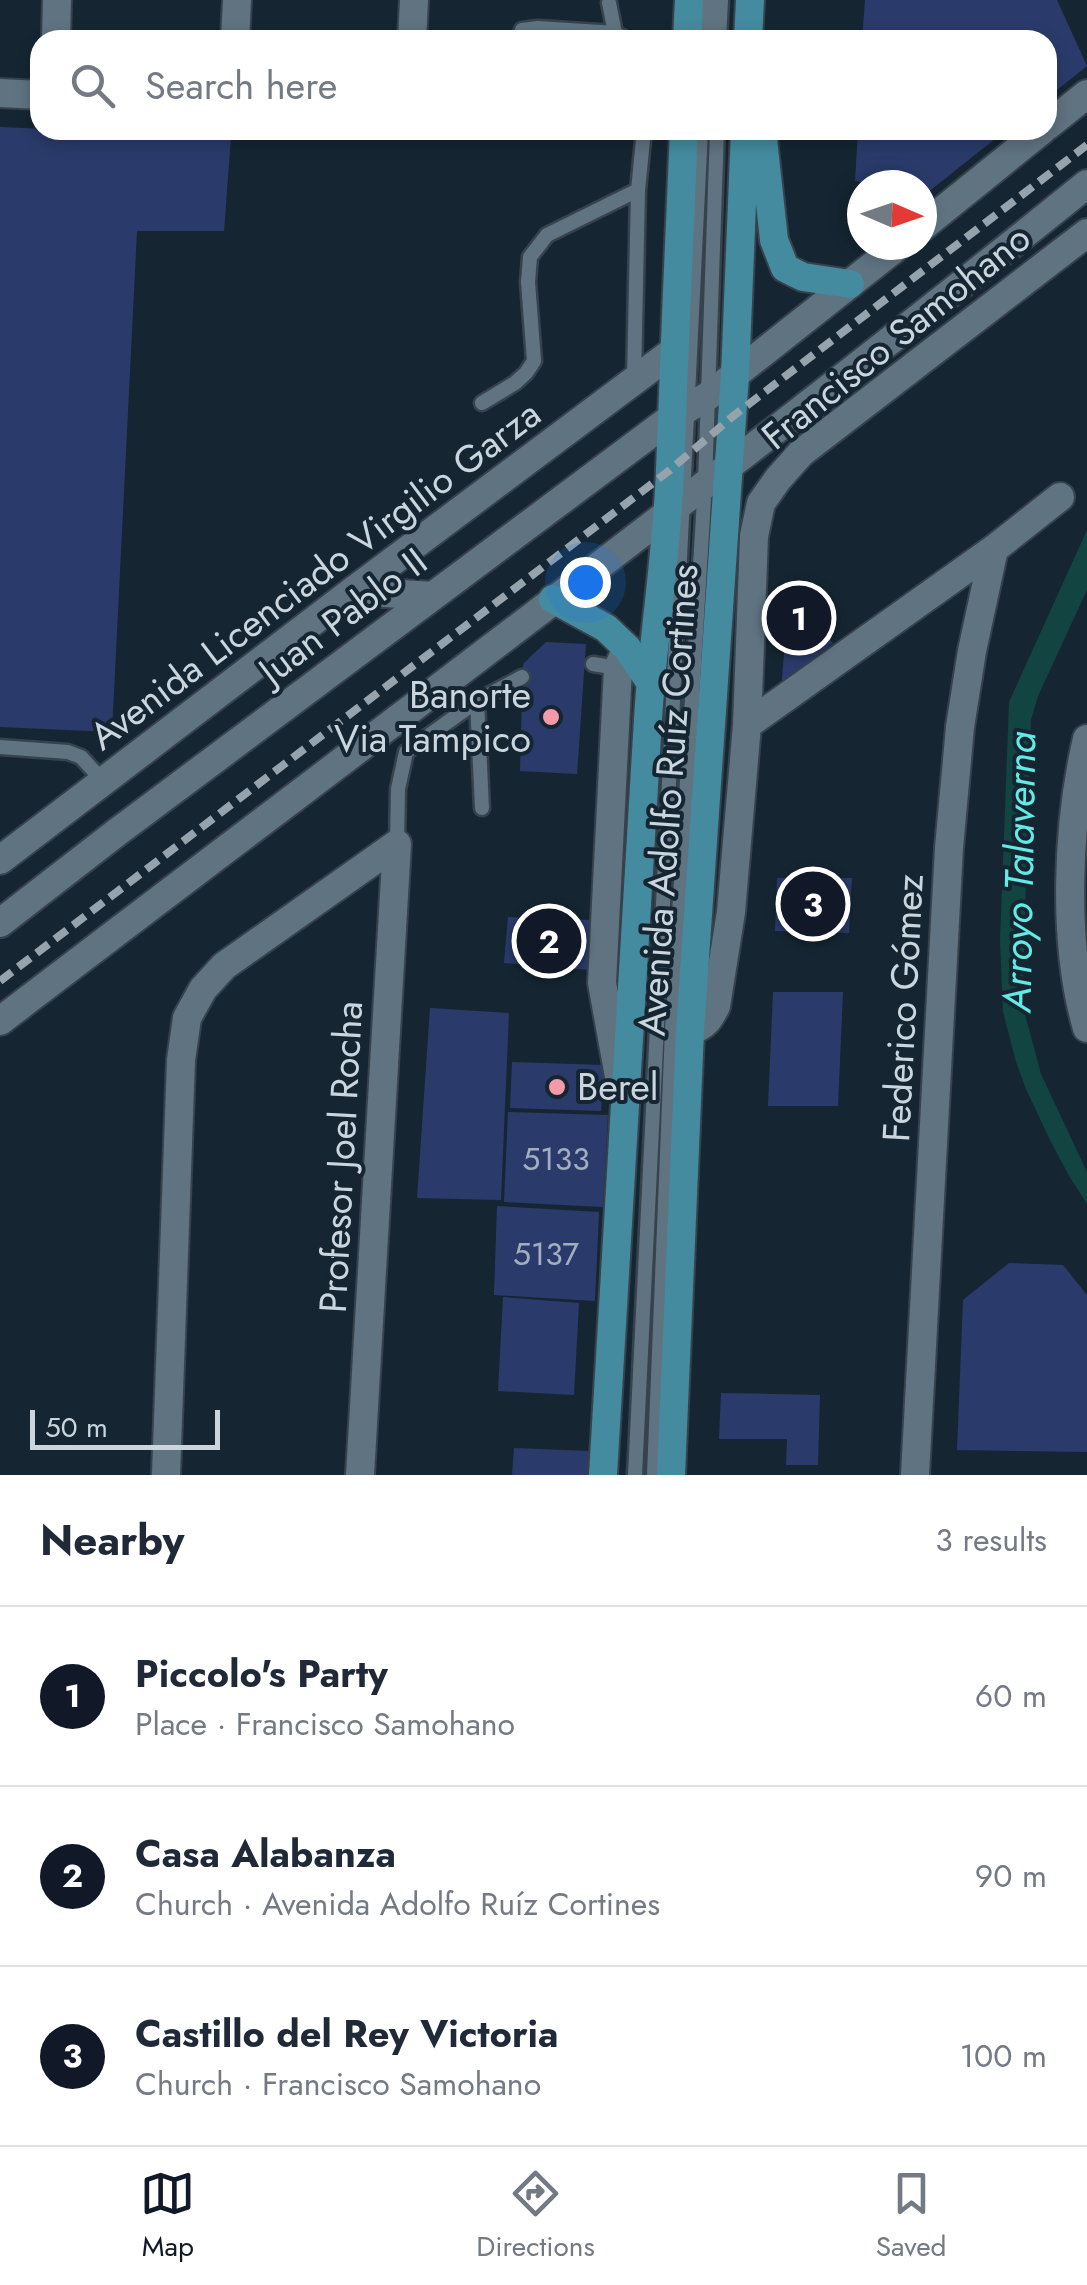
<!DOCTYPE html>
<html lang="en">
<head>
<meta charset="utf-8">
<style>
  :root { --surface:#fff; --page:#f2f2f3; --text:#1f2937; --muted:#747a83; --line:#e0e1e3; --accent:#111827 }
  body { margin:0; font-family:Jost,sans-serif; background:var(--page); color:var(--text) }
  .compass { position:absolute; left:847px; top:170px; width:90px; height:90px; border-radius:50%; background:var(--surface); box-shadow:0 5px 15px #0003; rotate:92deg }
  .scale { position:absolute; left:30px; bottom:25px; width:190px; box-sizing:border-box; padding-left:10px; border:5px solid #cad5dd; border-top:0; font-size:28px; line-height:35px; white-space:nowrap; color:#cad5dd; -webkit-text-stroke:8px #152632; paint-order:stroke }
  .you { position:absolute; left:585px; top:582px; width:35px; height:35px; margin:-25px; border:8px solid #fff; border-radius:50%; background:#1a73e8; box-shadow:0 0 0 15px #1a73e833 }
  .badge { display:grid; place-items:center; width:65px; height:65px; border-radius:50%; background:var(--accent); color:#fff; font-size:32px; font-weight:700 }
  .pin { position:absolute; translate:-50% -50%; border:5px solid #fff; box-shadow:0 2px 10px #0006 }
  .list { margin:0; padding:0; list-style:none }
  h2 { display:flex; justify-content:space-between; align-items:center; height:130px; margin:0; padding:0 40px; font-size:42px }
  h2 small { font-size:32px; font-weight:400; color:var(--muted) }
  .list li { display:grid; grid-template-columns:65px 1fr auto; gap:30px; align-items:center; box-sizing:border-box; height:180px; padding:0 40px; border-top:2px solid var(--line) }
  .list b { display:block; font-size:38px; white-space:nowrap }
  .list p { margin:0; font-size:32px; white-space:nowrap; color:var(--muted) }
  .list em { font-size:32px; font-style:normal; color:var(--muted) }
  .icon { flex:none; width:55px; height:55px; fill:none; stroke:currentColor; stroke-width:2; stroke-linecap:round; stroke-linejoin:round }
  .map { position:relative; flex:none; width:1087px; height:1475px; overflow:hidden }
  .search { position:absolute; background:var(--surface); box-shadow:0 5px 15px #0003; left:30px; right:30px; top:30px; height:110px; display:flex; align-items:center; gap:25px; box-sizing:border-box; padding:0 35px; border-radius:30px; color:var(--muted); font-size:38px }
  .sheet { height:670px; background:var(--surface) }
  nav { display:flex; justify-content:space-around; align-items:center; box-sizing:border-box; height:140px; border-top:2px solid var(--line); background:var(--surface); font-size:28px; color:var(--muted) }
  nav a { display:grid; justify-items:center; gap:5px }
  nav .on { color:var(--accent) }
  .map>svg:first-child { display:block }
  .water { fill:#124442 }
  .building { fill:#2a3b6b }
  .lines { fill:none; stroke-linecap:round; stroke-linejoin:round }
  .service-casing { stroke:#36424c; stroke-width:19 }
  .minor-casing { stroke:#36424c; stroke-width:32 }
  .tertiary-casing { stroke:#36424c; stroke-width:32 }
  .secondary-casing { stroke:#36424c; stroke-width:32 }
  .primary-casing { stroke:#36424c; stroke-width:32 }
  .service { stroke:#607381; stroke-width:14 }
  .minor { stroke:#607381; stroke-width:28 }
  .tertiary { stroke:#607381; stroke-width:28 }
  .secondary { stroke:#607381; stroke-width:28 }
  .primary { stroke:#448ba0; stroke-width:28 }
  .rail { stroke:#96a3ac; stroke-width:8; stroke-dasharray:15 8; stroke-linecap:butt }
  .poi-dot { fill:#f39aa8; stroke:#152632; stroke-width:4 }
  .labels { text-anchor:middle; stroke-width:8; stroke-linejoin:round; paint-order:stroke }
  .number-label { font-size:32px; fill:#a2aec0 }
  .street-label { font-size:38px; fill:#cad5dd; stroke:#152632 }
  .poi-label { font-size:38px; fill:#cad5dd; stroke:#152632; text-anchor:end }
  .water-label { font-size:40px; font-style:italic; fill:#64eae4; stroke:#152632 }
</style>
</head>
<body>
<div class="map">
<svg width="1087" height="1475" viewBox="0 0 1087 1475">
  <rect width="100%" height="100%" fill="#152632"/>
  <path class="water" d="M1087,530V590L1038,696L1031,720L1023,982L1025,1014L1041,1074L1087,1172V1204L1069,1176L1050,1140L1026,1089L1016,1062L1003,1012L1000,941L1009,702Z"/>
  <path class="building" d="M865,0H1057L1087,66L1047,98V40H862Z
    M0,127L231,137L224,231H137L112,732L0,727Z
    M858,130H1006L922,197V185H877L855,181Z
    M789,593L833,643L781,690Z
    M546,642L586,644L577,774L520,771L523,664Z
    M777,878H852L849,933L775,931Z
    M508,917L593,920L591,970L504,963Z
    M773,992H843L838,1106H768Z
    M430,1008L509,1013L501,1200L417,1198Z
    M512,1062L605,1065L601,1111L510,1108Z
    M508,1112L608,1115L603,1207L504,1202Z
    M497,1206L599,1212L595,1301L494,1295Z
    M1009,1263L1063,1265L1087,1295V1452L957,1450L963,1300Z
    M503,1297L579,1303L574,1395L498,1391Z
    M721,1393L820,1395L818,1465H786L787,1439H719Z
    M514,1448L590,1451L589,1475H512Z"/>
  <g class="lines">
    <g class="service-casing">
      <path id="service" d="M609,3L615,33L627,40
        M519,40L522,30L538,28L615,33
        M706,40L708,0
        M719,40L721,0
        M634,379L638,190L644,130
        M482,403L515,383L526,373L534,361L528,282L530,257L547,235L638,190
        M593,664L618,668
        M477,701L482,808
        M0,747L68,752L81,757L103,781
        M397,844L398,789L406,752L477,701L522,677
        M635,1475L701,130
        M654,1475L672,1030L705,483L717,130"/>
    </g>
    <g class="minor-casing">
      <path id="minor" d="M56,40L57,0
        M235,40L237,0
        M412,40L414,0
        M0,93L40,95
        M747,725L994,549L1060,497
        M1087,739C1067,825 1062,942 1087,1028
        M690,1031C705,1026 709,1020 716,1006L731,912L747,725L754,536L761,503L778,479L801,453L1087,233
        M620,1082L602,983L618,668L627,648
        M166,1475L181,1060L187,1018L203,989L224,966L397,844
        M360,1475L397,844
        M915,1475L949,848L960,727L972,651L994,549"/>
    </g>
    <g class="tertiary-casing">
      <path id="tertiary" d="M0,860L353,591L675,350"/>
    </g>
    <g class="secondary-casing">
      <path id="secondary" d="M1047,126L1087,94
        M922,227L1042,130
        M353,591L433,596
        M0,923L116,833L670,419L708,396L899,245
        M0,1021C363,744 731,471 1087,184"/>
    </g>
    <g class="primary-casing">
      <path id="primary" d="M687,40L689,0
        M748,40L750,0
        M762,130L774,240L785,268L803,277L850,284
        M553,599L606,628L627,648L650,682
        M603,1475C617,1223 632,971 648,719C653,636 667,553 670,470C674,357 679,243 684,130
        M671,1475L690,1031L735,375L745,130"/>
    </g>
    <use href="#service" class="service"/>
    <use href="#minor" class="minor"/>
    <use href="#tertiary" class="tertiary"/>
    <use href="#secondary" class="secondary"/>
    <use href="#primary" class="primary"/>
    <path class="rail" d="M0,981L670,470L732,417L1087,145"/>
  </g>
  <g class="poi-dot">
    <circle cx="551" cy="717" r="10"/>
    <circle cx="557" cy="1087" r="10"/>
  </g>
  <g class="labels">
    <g class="number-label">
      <text x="556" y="1170">5133</text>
      <text x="546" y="1265">5137</text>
    </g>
    <g class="street-label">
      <text transform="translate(896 337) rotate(-39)" y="13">Francisco Samohano</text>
      <text transform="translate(315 575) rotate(-37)" y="13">Avenida Licenciado Virgilio Garza</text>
      <text transform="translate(343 616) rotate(-37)" y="13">Juan Pablo II</text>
      <text transform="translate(668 800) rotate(-86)" y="13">Avenida Adolfo Ruíz Cortines</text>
      <text transform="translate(903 1008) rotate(-87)" y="13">Federico Gómez</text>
      <text transform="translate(341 1157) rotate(-87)" y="13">Profesor Joel Rocha</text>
    </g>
    <g class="poi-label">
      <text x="531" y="708">Banorte<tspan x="531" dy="44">Via Tampico</tspan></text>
      <text x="577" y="1100" text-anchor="start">Berel</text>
    </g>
    <g class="water-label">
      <text transform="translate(1019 872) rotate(-89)" y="14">Arroyo Talaverna</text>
    </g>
  </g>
</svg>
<svg class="compass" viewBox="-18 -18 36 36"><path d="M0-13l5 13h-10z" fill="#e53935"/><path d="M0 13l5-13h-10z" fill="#747a83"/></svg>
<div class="scale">50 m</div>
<div class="you"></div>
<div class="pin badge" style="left:799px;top:618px">1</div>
<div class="pin badge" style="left:549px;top:941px">2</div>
<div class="pin badge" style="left:813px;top:904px">3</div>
<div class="search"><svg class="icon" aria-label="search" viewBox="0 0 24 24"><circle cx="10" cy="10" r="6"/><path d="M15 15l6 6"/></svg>Search here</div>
</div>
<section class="sheet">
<h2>Nearby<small>3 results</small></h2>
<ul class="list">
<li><span class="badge">1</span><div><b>Piccolo's Party</b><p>Place · Francisco Samohano</p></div><em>60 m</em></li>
<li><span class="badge">2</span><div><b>Casa Alabanza</b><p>Church · Avenida Adolfo Ruíz Cortines</p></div><em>90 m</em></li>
<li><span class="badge">3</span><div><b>Castillo del Rey Victoria</b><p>Church · Francisco Samohano</p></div><em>100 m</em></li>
</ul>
</section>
<nav>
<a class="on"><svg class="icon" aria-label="map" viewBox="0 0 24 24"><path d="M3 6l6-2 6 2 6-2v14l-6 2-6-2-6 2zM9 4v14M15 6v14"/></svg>Map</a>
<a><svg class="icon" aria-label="directions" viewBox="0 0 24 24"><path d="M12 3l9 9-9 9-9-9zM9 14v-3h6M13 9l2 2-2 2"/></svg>Directions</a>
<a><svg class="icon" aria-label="saved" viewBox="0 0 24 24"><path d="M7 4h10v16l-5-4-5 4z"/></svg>Saved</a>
</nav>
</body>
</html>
